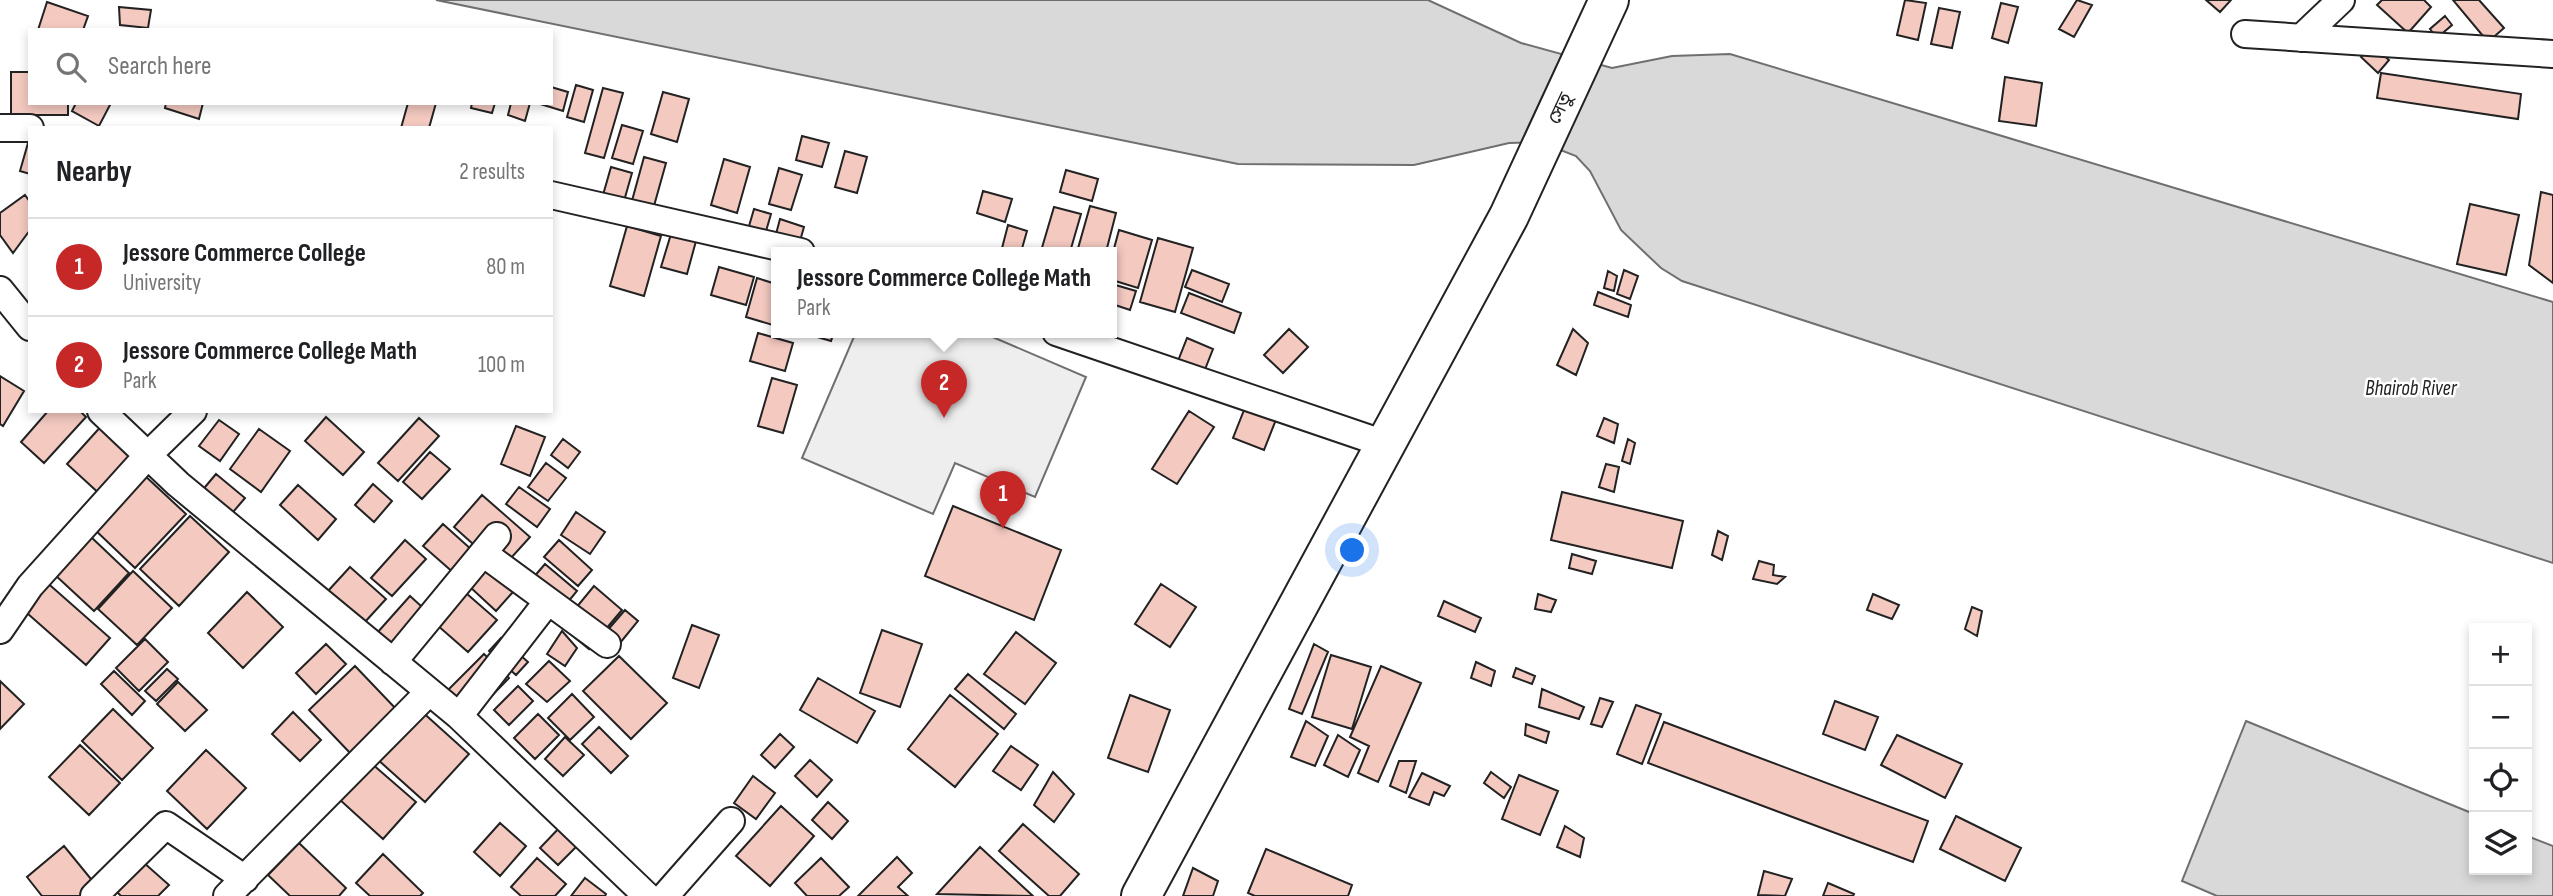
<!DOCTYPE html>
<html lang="en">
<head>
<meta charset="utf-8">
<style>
  :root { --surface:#fff; --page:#f6f6f6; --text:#202124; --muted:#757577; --line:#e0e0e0; --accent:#c62828 }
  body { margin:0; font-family:"Sofia Sans Condensed","Noto Sans Bengali",sans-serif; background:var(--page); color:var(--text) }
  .controls { position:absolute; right:21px; bottom:21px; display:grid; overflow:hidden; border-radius:0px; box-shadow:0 4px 10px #0003 }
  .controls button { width:63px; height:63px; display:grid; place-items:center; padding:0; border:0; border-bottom:2px solid var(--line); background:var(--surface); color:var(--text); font:35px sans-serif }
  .you { position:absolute; left:1353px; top:551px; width:24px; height:24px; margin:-18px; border:5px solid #fff; border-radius:50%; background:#1a73e8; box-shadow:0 0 0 10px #1a73e833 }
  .badge { display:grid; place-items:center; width:46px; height:46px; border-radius:50%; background:var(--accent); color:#fff; font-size:23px; font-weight:700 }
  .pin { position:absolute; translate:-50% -58px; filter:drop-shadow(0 2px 4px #0008) }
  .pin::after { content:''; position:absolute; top:37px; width:24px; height:21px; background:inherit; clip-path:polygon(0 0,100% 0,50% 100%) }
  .popup { position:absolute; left:771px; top:247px; width:346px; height:91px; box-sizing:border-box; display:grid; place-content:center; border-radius:0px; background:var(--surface); filter:drop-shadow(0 2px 5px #0005); font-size:23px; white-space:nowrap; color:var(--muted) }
  .popup b { font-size:26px; color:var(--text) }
  .popup::after { content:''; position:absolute; left:50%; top:100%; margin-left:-14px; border:14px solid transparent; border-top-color:var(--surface) }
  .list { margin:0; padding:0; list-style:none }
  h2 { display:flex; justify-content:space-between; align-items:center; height:91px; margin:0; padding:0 28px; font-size:30px }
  h2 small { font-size:23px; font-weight:400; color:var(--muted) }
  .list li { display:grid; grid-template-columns:46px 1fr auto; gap:21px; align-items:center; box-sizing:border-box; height:98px; padding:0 28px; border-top:2px solid var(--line) }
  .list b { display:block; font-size:26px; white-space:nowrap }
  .list p { margin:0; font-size:23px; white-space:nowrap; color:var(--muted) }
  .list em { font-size:23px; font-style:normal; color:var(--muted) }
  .icon { flex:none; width:38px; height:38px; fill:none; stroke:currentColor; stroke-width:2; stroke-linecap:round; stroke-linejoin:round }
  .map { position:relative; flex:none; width:2553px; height:896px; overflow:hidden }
  .search { position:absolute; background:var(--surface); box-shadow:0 4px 10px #0003; left:28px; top:28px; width:525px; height:77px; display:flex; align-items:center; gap:18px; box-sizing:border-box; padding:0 24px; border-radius:0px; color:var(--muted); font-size:26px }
  .panel { position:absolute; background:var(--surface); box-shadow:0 4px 10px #0003; left:28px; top:126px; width:525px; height:287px; border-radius:0px }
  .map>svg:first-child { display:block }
  .green { fill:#eee; stroke:#6f6f6f; stroke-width:2 }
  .water { fill:#d9d9d9; stroke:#6f6f6f; stroke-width:2 }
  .building { fill:#f3c9c0; stroke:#222; stroke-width:2 }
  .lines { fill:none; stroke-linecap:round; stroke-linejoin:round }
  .street-casing { stroke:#222; stroke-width:30 }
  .highway-casing { stroke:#222; stroke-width:42 }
  .street { stroke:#fff; stroke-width:26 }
  .highway { stroke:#fff; stroke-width:38 }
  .labels { text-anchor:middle; stroke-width:5; stroke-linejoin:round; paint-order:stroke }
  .street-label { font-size:19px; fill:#222; stroke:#fff }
  .water-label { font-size:21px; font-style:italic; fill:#222; stroke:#fff }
</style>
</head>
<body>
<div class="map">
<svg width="2553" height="896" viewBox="0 0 2553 896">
  <rect width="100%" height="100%" fill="#fff"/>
  <path class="green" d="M856,332H981L1086,377L1035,497L955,463L933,514L802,458Z"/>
  <path class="water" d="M436,0H1428L1521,43L1612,68L1672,56L1730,54L2553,302V563L1682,281L1661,268L1621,230L1590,171L1576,156L1540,142L1509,143L1414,165L1238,164Z
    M2246,721L2474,814V870H2527V836L2553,846V896H2217L2182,881Z"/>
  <path class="building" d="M1905,0L1926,3L1918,40L1897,35Z
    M2077,0L2092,5L2074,37L2059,29Z
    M2206,0H2231L2220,12Z
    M2382,0H2424L2431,7L2408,33L2377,5Z
    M2453,0H2479L2504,28L2488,42Z
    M47,2L88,16L83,30H38Z
    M2001,3L2018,7L2008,43L1992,38Z
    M119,7L151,10L148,28L120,25Z
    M1939,8L1960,12L1952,48L1931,44Z
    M2445,16L2452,25L2437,38L2430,29Z
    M2372,45L2389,60L2378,73L2361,57Z
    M11,72H30V103H68V115H11Z
    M2381,73L2521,94L2518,119L2377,98Z
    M2005,77L2042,83L2036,126L1999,121Z
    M576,85L593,90L584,122L567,117Z
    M551,87L568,92L563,111L537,103H551Z
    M603,88L623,93L604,158L585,153Z
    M663,92L689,99L677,142L651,134Z
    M76,103H111L99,126L72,111Z
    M166,103H203L199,119L165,108Z
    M408,103H436L429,128H401Z
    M472,103H495L492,113L471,108Z
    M511,103H530L525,121L508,115Z
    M622,125L643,131L633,164L612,158Z
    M30,136V174L20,171Z
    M802,136L829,143L822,167L796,160Z
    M845,151L867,157L857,193L835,187Z
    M644,157L666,163L652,213L630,208Z
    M724,159L750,167L737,213L711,205Z
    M611,167L632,173L622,208L601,202Z
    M779,168L802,175L791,210L769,204Z
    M1066,170L1098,179L1092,201L1060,192Z
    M983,191L1012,199L1005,222L977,213Z
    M2541,192L2553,195V283L2529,265Z
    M25,195L30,202V230L13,253L0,235V213Z
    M2470,204L2519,215L2506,275L2457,264Z
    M1090,206L1116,213L1106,252H1077Z
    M1054,207L1081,214L1070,252L1041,251Z
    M754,209L771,214L764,238L747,233Z
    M780,219L804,227L800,241L776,234Z
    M1008,225L1027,231L1021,252H1001Z
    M627,226L661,236L644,296L610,286Z
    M1119,230L1152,240L1138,288L1112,280V256Z
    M671,234L696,241L687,274L661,267Z
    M1158,238L1193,248L1175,312L1140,302Z
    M719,267L754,277L746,305L711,295Z
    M1192,270L1229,284L1222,302L1185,287Z
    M1624,270L1638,276L1630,299L1617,294Z
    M1608,271L1617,276L1614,291L1604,288Z
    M757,278L776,284V326L746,317Z
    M1112,284L1136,291L1130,310L1112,304Z
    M1598,292L1631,305L1628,317L1594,305Z
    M1189,293L1241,313L1234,333L1181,313Z
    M1289,329L1308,347L1283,373L1264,355Z
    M1573,329L1588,343L1576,375L1557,365Z
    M800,332H834L831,341Z
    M758,333L793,343L785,371L750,361Z
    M1187,338L1213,349L1202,377L1176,366Z
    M0,376L24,391L3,426L0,424Z
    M772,378L797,385L783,433L758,426Z
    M1248,400L1279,412L1264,450L1233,438Z
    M48,411H80L86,417L44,463L21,442Z
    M1189,411L1214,427L1177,484L1152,469Z
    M326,417L364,452L343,475L305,441Z
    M419,418L439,436L398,481L378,463Z
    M1604,418L1618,424L1614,443L1597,436Z
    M219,420L239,434L220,461L199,446Z
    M104,423L140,456L102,496L67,464Z
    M516,426L545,437L530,476L501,464Z
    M259,429L290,451L261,492L230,469Z
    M563,439L580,452L568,468L551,455Z
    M1628,439L1635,443L1630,464L1622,461Z
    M430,452L450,469L422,499L403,482Z
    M546,463L566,478L548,501L528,487Z
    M1606,464L1619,467L1614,492L1599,487Z
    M143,474L186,514L135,568L93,528Z
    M216,474L245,498L228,518L200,493Z
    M373,484L392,501L374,522L355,505Z
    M298,485L336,519L318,540L280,505Z
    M519,487L550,509L537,527L506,504Z
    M1562,492L1683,521L1672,568L1551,540Z
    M482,495L530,537L501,569L454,527Z
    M953,506L1061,550L1034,620L925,576Z
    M576,512L605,532L590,554L561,535Z
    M190,516L229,552L179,606L140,569Z
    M443,524L482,559L463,581L423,546Z
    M1718,531L1728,536L1722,560L1712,555Z
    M90,536L129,573L94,611L54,574Z
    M405,540L426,559L392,596L371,578Z
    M559,540L592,570L578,586L544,557Z
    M1572,554L1596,561L1592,574L1569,568Z
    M1759,561L1774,565L1773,575L1785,577L1777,584L1753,579Z
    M545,564L577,591L559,613L527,585Z
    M350,567L386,599L364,623L328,591Z
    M486,568L513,592L496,611L470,587Z
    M133,571L172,608L137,645L98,609Z
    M35,572L110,638L86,665L11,599Z
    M1161,584L1196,607L1170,647L1135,624Z
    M594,586L622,610L589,649L561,626Z
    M247,592L283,627L243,668L208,633Z
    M466,593L497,620L468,652L437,625Z
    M1538,594L1556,600L1551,612L1535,609Z
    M1873,594L1899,605L1892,619L1867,610Z
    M410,596L432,616L400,653L377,633Z
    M1444,601L1481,618L1475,632L1438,616Z
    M1972,607L1982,611L1977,636L1965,629Z
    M625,610L638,621L620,643L606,632Z
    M692,625L719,635L699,688L673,678Z
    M882,630L922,644L900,707L860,693Z
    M562,631L577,648L565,666L547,654Z
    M1016,632L1056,663L1025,704L984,674Z
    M501,638L528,662L516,675L489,651Z
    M145,639L168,662L139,691L116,668Z
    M326,644L346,664L316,694L296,673Z
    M1314,644L1328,652L1302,714L1289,709Z
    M484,654L509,678L469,719L444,694Z
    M1331,655L1371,667L1352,729L1312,717Z
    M619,656L667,703L631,739L583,691Z
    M549,661L570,681L547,702L526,684Z
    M1476,662L1495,671L1491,686L1471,678Z
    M355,666L398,711L352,755L309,710Z
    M1381,666L1421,683L1378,782L1358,773L1369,746L1350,737Z
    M1516,668L1535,676L1532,684L1513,677Z
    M167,669L178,679L156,701L145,691Z
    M114,671L145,701L132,715L101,684Z
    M968,674L1016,714L1004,729L955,689Z
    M818,678L875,711L857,743L800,710Z
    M0,681L24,704L0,729Z
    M178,682L207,710L185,731L157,704Z
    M518,686L533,701L509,725L494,710Z
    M1542,689L1584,707L1579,719L1539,707Z
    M572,694L594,717L570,740L548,718Z
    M950,695L998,734L955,787L908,749Z
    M1130,695L1170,710L1148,772L1108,758Z
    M1600,698L1613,702L1602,727L1591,724Z
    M1835,701L1878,717L1865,750L1823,734Z
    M1636,705L1661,714L1642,764L1617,754Z
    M113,709L153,748L122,780L82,741Z
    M419,709L469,754L425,802L376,758Z
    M293,712L321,740L300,761L272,734Z
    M538,714L559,735L535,759L514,738Z
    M1306,721L1328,736L1315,766L1291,757Z
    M1664,722L1928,821L1913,862L1648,763Z
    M1526,724L1549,732L1546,743L1525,735Z
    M599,727L628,756L611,773L582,744Z
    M780,734L794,747L775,768L761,755Z
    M1338,735L1360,750L1348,777L1324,765Z
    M1897,735L1962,764L1945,798L1881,765Z
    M565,737L584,755L563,776L545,759Z
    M80,745L120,783L89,815L49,777Z
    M1011,746L1038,765L1021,790L993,771Z
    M206,750L246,788L207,829L167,791Z
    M810,760L832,780L817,797L795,776Z
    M1399,761H1416L1406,793L1390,786Z
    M371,763L416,802L383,839L339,799Z
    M1053,772L1074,794L1054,822L1034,805Z
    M1491,772L1511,787L1504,798L1484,783Z
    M1422,773L1450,786L1444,796L1434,792L1429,805L1409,797Z
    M1519,775L1558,791L1540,835L1502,819Z
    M753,776L775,793L756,819L734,803Z
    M828,802L848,821L832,839L812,820Z
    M781,806L814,836L770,886L736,856Z
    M1956,816L2021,848L2005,881L1940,849Z
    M500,823L526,846L500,876L474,852Z
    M1023,824L1079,874L1060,896H1049L999,851Z
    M562,825L580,843L558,865L540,848Z
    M1565,826L1584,838L1580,857L1557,847Z
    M299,843L346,888L339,896H290L268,875Z
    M64,846L100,890L92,896H42L27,877Z
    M980,847L1033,896L937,894Z
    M1266,849L1352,885L1348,896H1255L1248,893Z
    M383,854L423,893L420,896H370L356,883Z
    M897,857L912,873L898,887L908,896H858Z
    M537,858L566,884L555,896H521L511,887Z
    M821,858L849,887L839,896H807L795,883Z
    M143,862L169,885L158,896H121L116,891Z
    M1193,868L1218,881L1213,896H1183Z
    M1764,871L1792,879L1785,896L1758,895Z
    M585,878L606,894L605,896H571Z
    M1828,883L1854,894L1853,896H1823Z"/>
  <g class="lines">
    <g class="street-casing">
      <path id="street" d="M2245,34L2553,54
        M2301,38L2341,0
        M0,128H30
        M551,195L801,252
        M0,290L30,327
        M1056,332L1385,444
        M101,411L178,484L459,716L647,896
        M483,553L607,644
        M0,630L30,586L148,455L193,411
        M393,662L497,536
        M459,716L548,601
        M94,896L166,825L245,879
        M227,896L429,692
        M665,896L731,821"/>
    </g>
    <g class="highway-casing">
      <path id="highway" d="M1141,896L1509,216L1609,0"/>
    </g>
    <use href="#street" class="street"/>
    <use href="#highway" class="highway"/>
  </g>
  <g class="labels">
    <g class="street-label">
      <text transform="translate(1559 108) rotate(-65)" y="7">সেতু</text>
    </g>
    <g class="water-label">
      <text x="2411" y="395">Bhairob River</text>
    </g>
  </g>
</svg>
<div class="controls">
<button>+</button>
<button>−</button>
<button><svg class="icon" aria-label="locate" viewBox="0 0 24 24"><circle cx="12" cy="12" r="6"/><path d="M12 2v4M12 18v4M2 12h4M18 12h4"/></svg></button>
<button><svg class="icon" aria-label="layers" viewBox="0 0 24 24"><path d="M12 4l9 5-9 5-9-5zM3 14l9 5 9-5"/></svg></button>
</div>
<div class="you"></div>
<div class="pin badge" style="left:1003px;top:529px">1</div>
<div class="pin badge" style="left:944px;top:418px">2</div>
<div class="popup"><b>Jessore Commerce College Math</b>Park</div>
<div class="search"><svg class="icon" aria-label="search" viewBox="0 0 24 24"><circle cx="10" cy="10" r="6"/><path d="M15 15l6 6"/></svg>Search here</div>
<section class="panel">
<h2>Nearby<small>2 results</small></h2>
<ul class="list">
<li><span class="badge">1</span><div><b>Jessore Commerce College</b><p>University</p></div><em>80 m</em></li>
<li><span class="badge">2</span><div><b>Jessore Commerce College Math</b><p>Park</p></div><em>100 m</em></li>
</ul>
</section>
</div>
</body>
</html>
